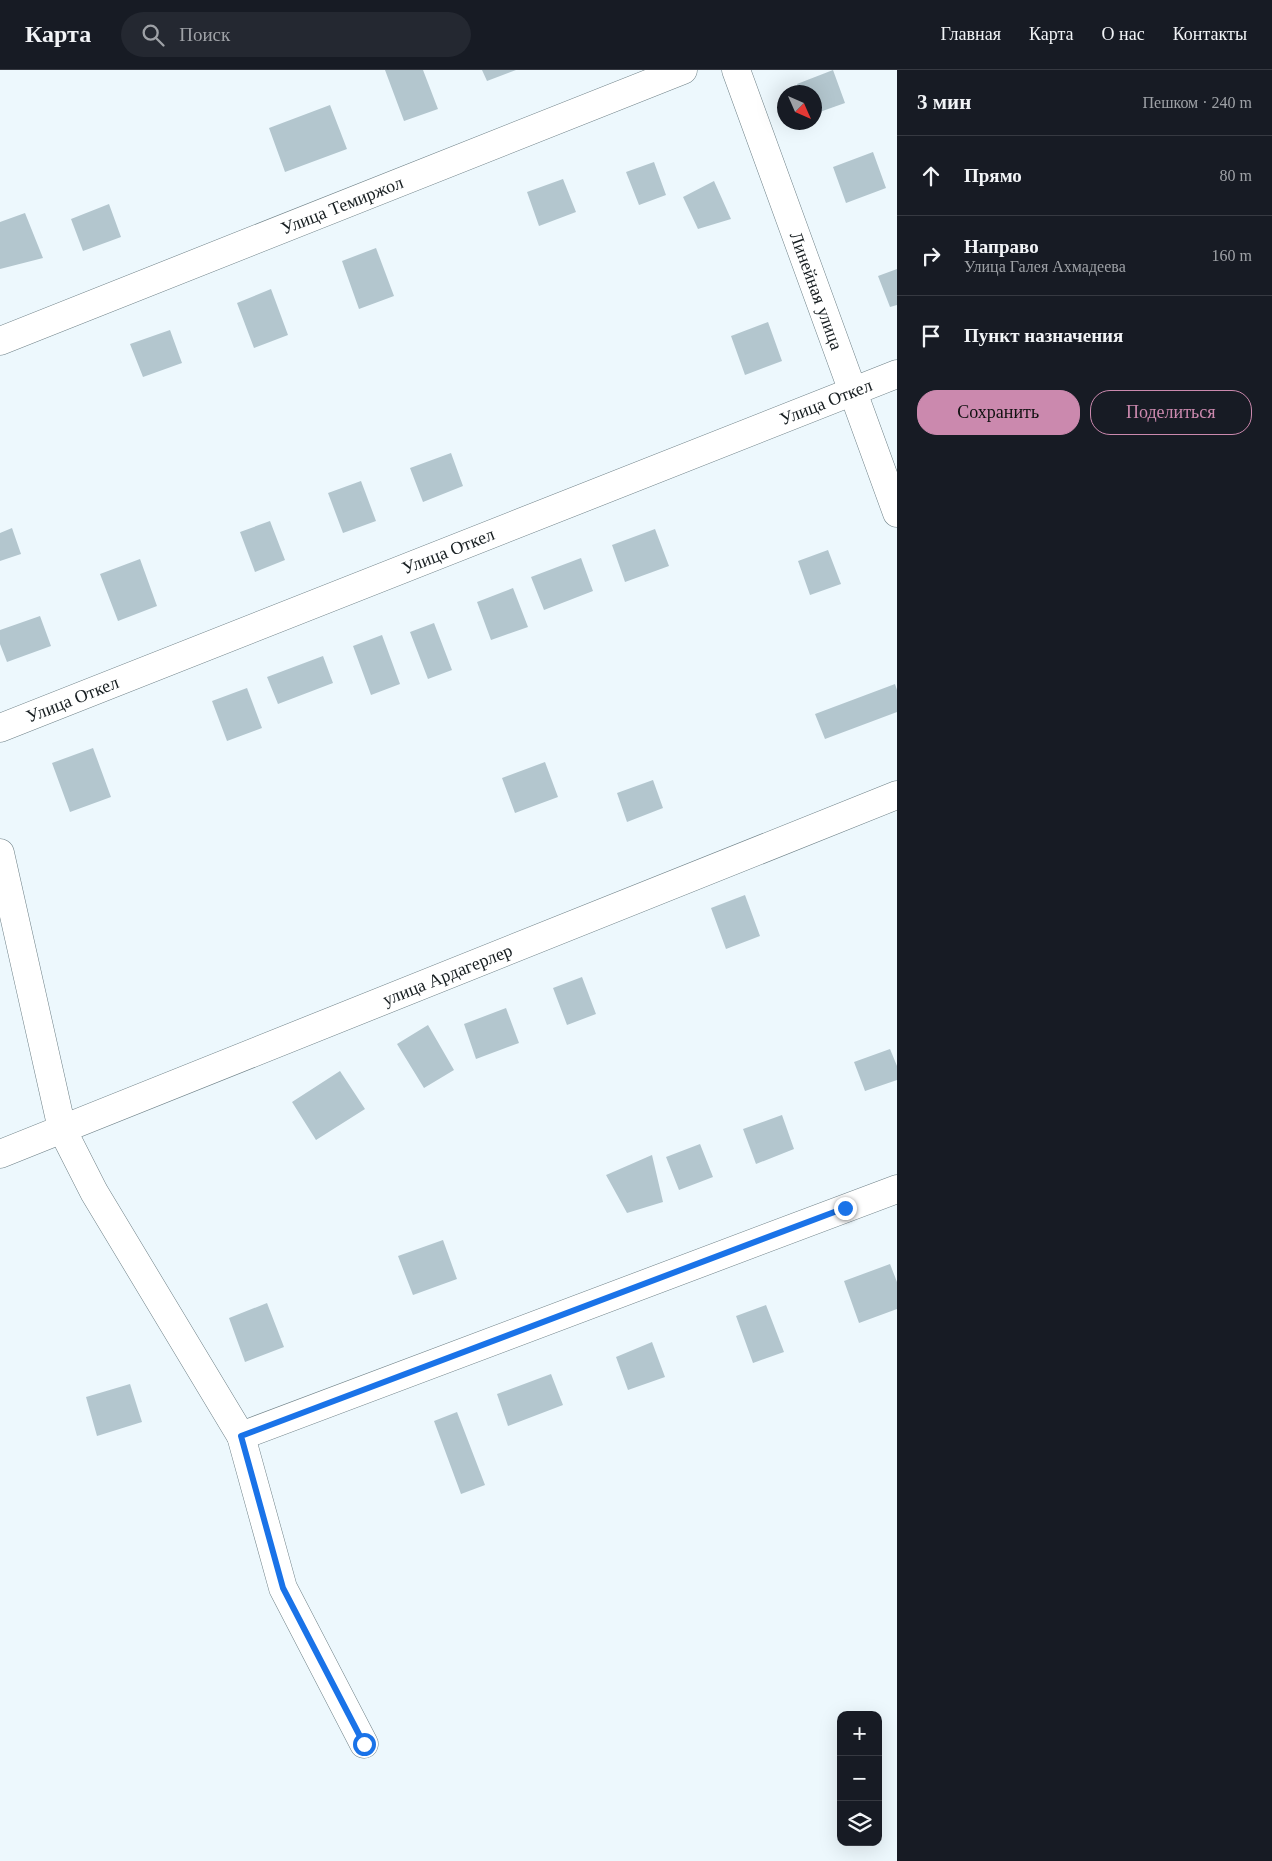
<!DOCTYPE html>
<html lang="ru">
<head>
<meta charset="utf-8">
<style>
  :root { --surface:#171b24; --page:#242831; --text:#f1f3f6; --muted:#9ea1a6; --line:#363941; --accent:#cb89ae }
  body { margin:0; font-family:"Times New Roman",serif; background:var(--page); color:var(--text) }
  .controls { position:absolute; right:15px; bottom:15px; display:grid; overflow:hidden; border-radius:10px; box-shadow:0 5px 20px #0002 }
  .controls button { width:45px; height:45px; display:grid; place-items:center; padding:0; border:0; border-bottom:1px solid var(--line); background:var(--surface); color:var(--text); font:25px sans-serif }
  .compass { position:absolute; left:777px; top:15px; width:45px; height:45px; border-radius:50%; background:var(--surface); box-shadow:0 5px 20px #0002; rotate:135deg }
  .stop { position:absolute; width:15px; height:15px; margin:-11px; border:4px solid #1a73e8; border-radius:50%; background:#fff }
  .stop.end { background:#1a73e8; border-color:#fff; box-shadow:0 1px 5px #0008 }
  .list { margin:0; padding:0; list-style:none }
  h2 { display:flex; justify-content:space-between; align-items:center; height:65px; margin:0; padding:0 20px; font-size:21px }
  h2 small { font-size:16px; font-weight:400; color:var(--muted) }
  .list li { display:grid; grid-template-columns:32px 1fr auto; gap:15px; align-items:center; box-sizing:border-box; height:80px; padding:0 20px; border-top:1px solid var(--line) }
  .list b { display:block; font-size:19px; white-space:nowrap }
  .list p { margin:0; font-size:16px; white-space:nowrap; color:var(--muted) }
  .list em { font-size:16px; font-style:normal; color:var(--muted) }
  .actions { display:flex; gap:10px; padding:15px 20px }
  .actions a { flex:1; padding:11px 0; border:1px solid var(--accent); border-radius:20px; text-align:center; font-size:18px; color:var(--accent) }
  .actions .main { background:var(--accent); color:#111 }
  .icon { flex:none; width:28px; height:28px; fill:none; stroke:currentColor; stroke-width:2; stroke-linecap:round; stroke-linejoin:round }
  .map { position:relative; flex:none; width:897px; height:1791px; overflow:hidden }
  header { display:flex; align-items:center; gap:30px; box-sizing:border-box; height:70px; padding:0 25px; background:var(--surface); border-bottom:1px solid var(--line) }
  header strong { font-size:24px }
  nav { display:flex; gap:28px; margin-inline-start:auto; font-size:18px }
  .search { width:350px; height:45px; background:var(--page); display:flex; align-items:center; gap:12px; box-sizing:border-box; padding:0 18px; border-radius:28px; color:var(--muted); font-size:19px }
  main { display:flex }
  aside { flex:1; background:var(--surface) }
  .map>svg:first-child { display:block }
  .building { fill:#b3c6ce }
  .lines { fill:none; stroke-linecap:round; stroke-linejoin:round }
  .minor-casing { stroke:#6e8087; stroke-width:29 }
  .minor { stroke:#fff; stroke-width:28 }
  .route { stroke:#1a73e8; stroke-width:6 }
  .labels { text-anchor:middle; stroke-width:5; stroke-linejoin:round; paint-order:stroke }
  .street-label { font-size:18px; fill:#171e21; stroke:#edf8fd }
</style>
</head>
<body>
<header>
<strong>Карта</strong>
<div class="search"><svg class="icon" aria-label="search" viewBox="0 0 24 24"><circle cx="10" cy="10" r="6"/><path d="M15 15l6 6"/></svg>Поиск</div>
<nav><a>Главная</a><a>Карта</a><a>О нас</a><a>Контакты</a></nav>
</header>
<main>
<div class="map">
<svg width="897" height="1791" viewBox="0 0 897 1791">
  <rect width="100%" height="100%" fill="#edf8fd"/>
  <path class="building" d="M385,0H423L438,39L404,51Z
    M482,0H516L487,11Z
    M833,0L845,33L814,44V22H800L797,14Z
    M330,35L347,79L285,102L269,58Z
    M873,82L886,118L846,133L833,97Z
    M654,92L666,125L639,135L626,102Z
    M563,109L576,142L539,156L527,122Z
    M714,111L731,149L698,159L683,127Z
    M109,134L121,167L83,181L71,149Z
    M25,143L43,188L0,199V152Z
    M376,178L394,226L359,239L342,191Z
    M897,199V235L890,237L878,206Z
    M271,219L288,265L254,278L237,233Z
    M768,252L782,291L745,305L731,266Z
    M170,260L182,293L143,307L130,274Z
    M451,383L463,416L423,432L410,398Z
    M361,411L376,451L343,463L328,423Z
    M270,451L285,490L255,502L240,462Z
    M12,458L21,484L0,491V463Z
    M655,459L669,496L625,512L612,475Z
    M828,480L841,514L810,525L798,491Z
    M581,488L593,521L544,540L531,507Z
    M140,489L157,536L118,551L100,504Z
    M513,518L528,557L491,570L477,532Z
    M40,546L51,576L7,592L0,574V560Z
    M434,553L452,600L428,609L410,562Z
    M382,565L400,614L371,625L353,576Z
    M323,586L333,613L278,634L267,607Z
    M895,614L897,620V642L825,669L815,644Z
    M247,618L262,658L227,671L212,631Z
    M93,678L111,727L70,742L52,693Z
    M545,692L558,727L515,743L502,708Z
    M653,710L663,738L627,752L617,723Z
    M745,825L760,866L726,879L711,838Z
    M582,907L596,944L567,955L553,918Z
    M506,938L519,973L476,989L464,954Z
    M428,955L454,1000L424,1018L397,974Z
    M890,979L897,996V1010L865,1021L854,992Z
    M340,1001L365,1039L316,1070L292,1032Z
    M782,1045L794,1079L756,1094L743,1059Z
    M700,1074L713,1107L679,1120L666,1087Z
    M652,1085L663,1132L627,1143L606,1105Z
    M443,1170L457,1209L413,1225L398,1186Z
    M890,1194L897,1212V1239L859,1253L844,1211Z
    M267,1233L284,1277L245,1292L229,1248Z
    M766,1235L784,1282L753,1293L736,1246Z
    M652,1272L665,1307L628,1320L616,1287Z
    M551,1304L563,1335L508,1356L497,1324Z
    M130,1314L142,1352L97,1366L86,1327Z
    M457,1342L485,1415L461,1424L434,1351Z"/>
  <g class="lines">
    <g class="minor-casing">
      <g id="minor">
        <path id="s1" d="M736,0L897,443"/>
        <path id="s2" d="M0,271L683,0"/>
        <path id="s3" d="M0,658L897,304"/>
        <path d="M0,783L62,1059L94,1122L241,1366L283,1518L364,1674"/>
        <path id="s4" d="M0,1084L897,725"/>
        <path d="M241,1366L897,1119"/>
      </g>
    </g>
    <use href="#minor" class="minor"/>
  </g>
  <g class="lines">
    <path class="route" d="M364,1674L283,1518L241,1366L845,1138"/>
  </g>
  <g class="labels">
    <g class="street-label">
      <text dy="6" stroke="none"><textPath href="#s2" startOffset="368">Улица Темиржол</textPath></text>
      <text dy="6" stroke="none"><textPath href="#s1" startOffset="235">Линейная улица</textPath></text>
      <text dy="6" stroke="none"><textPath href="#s3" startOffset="888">Улица Откел</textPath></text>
      <text dy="6" stroke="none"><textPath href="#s3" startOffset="482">Улица Откел</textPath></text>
      <text dy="6" stroke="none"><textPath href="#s3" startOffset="78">Улица Откел</textPath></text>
      <text dy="6" stroke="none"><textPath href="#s4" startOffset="482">улица Ардагерлер</textPath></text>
    </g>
  </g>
</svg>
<div class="controls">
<button>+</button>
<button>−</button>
<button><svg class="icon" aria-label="layers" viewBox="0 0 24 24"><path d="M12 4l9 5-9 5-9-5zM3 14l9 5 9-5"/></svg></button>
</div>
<svg class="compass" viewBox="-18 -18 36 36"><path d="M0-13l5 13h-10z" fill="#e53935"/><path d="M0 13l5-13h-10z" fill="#9ea1a6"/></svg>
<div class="stop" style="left:364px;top:1674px"></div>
<div class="stop end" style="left:845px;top:1138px"></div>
</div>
<aside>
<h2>3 мин<small>Пешком · 240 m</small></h2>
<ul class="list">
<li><svg class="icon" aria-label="ahead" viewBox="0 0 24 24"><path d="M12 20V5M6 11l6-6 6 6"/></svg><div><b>Прямо</b></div><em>80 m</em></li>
<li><svg class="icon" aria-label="right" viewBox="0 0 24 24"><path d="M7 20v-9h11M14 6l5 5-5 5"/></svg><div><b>Направо</b><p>Улица Галея Ахмадеева</p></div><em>160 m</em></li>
<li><svg class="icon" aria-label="arrive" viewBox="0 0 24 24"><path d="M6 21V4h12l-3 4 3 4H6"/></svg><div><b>Пункт назначения</b></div></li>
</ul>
<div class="actions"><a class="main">Сохранить</a><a>Поделиться</a></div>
</aside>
</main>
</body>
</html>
